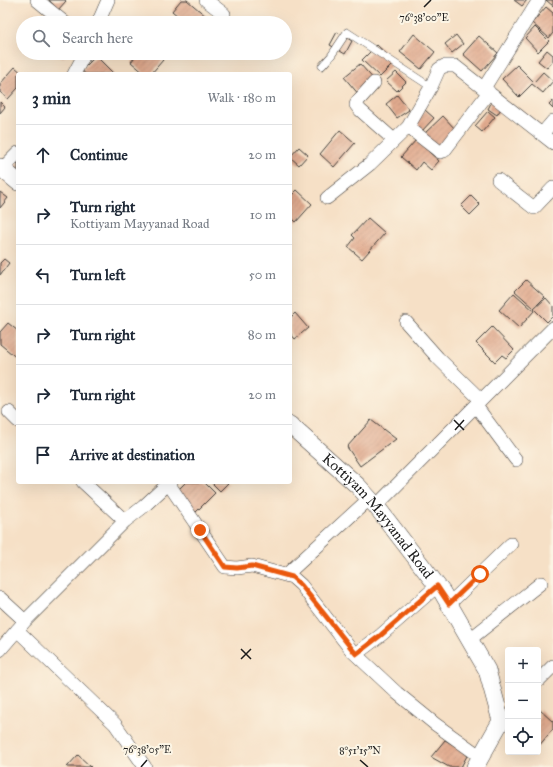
<!DOCTYPE html>
<html lang="en">
<head>
<meta charset="utf-8">
<style>
  :root { --surface:#fff; --page:#f2f2f3; --text:#1f2937; --muted:#747a83; --line:#e0e1e3 }
  body { margin:0; font-family:"IM FELL Great Primer",serif; background:var(--page); color:var(--text) }
  .controls { position:absolute; right:12px; bottom:12px; display:grid; overflow:hidden; border-radius:4px; box-shadow:0 4px 16px #0002 }
  .controls button { width:36px; height:36px; display:grid; place-items:center; padding:0; border:0; border-bottom:1px solid var(--line); background:var(--surface); color:var(--text); font:20px sans-serif }
  .stop { position:absolute; width:12px; height:12px; margin:-9px; border:3px solid #ea580c; border-radius:50%; background:#fff }
  .stop.end { background:#ea580c; border-color:#fff; box-shadow:0 1px 4px #0008 }
  .list { margin:0; padding:0; list-style:none }
  h2 { display:flex; justify-content:space-between; align-items:center; height:52px; margin:0; padding:0 16px; font-size:17px }
  h2 small { font-size:13px; font-weight:400; color:var(--muted) }
  .list li { display:grid; grid-template-columns:26px 1fr auto; gap:12px; align-items:center; box-sizing:border-box; height:60px; padding:0 16px; border-top:1px solid var(--line) }
  .list b { display:block; font-size:15px; white-space:nowrap }
  .list p { margin:0; font-size:13px; white-space:nowrap; color:var(--muted) }
  .list em { font-size:13px; font-style:normal; color:var(--muted) }
  .icon { flex:none; width:22px; height:22px; fill:none; stroke:currentColor; stroke-width:2; stroke-linecap:round; stroke-linejoin:round }
  .map { position:relative; flex:none; width:553px; height:767px; overflow:hidden }
  .search { position:absolute; background:var(--surface); box-shadow:0 4px 16px #0002; left:16px; top:16px; width:276px; height:44px; display:flex; align-items:center; gap:10px; box-sizing:border-box; padding:0 14px; border-radius:22px; color:var(--muted); font-size:15px }
  .panel { position:absolute; background:var(--surface); box-shadow:0 4px 16px #0002; left:16px; top:72px; width:276px; height:412px; border-radius:4px }
  .map>svg:first-child { display:block }
  .building { fill:url(#building-hatch) }
  .lines { fill:none; stroke-linecap:round; stroke-linejoin:round }
  .service-casing { stroke:#3d3936; stroke-width:8 }
  .minor-casing { stroke:#3d3936; stroke-width:14 }
  .tertiary-casing { stroke:#3d3936; stroke-width:18 }
  .service { stroke:#fff; stroke-width:7 }
  .minor { stroke:#fff; stroke-width:13 }
  .tertiary { stroke:#fff; stroke-width:17 }
  .route { stroke:#ea580c; stroke-width:5 }
  .ticks { fill:none; stroke:#1c1c1c; stroke-width:1.5 }
  .labels { text-anchor:middle; stroke-width:4; stroke-linejoin:round; paint-order:stroke }
  .street-label { font-size:15px; fill:#1c1c1c; stroke:#fcf5e5 }
  .ticks-label { font-size:10px; text-anchor:middle; fill:#1c1c1c; stroke:#fcf5e5; stroke-width:4; stroke-linejoin:round; paint-order:stroke }
</style>
</head>
<body>
<div class="map">
<svg width="553" height="767" viewBox="0 0 553 767">
  <defs>
    <pattern id="building-hatch" width="6" height="6" patternUnits="userSpaceOnUse"><rect width="6" height="6" fill="#e1aa8e"/><path d="M-1 1l2-2M0 6l6-6M5 7l2-2" fill="none" stroke="#c0927a"/></pattern>
  </defs>
  <rect width="100%" height="100%" fill="#fcf5e5"/>
  <filter id="ink" filterUnits="userSpaceOnUse"><feTurbulence type="fractalNoise" baseFrequency=".025" numOctaves="2"/><feDisplacementMap in="SourceGraphic" scale="8" xChannelSelector="R" yChannelSelector="G"/><feConvolveMatrix kernelMatrix="1 2 1 2 8 2 1 2 1" color-interpolation-filters="sRGB"/></filter>
  <filter id="wash" filterUnits="userSpaceOnUse"><feTurbulence type="fractalNoise" baseFrequency=".012" numOctaves="4" result="noise"/><feDisplacementMap in="SourceGraphic" scale="16" xChannelSelector="R" yChannelSelector="G"/><feGaussianBlur stdDeviation="0.9" result="paint"/><feColorMatrix in="noise" values="0 0 0 0 0 0 0 0 0 0 0 0 0 0 0 0 0 1.4 0 .05"/><feComposite in="paint" operator="in"/></filter>
  <g filter="url(#wash)">
    <rect width="100%" height="100%" fill="#f6e0c6"/>
    <g id="blocks">
      <path class="building" d="M49,0H65L66,1L58,10Z
        M181,0H187L207,17L202,23H186L172,11Z
        M514,0H527L522,6Z
        M546,0H553V6Z
        M546,7L553,13V33L549,38L532,23Z
        M535,27L549,41L538,52L525,38Z
        M337,32L352,41L345,54L330,45Z
        M414,34L435,52L421,69L400,52Z
        M456,35L463,44L452,53L445,44Z
        M479,36L498,53L482,71L463,54Z
        M377,45L395,62L380,77L362,60Z
        M547,50L553,55V61L547,68L538,61Z
        M56,53H67L62,58Z
        M138,53H156L163,60L151,74H145L131,62Z
        M96,56L113,73L111,74H85L82,70Z
        M360,64L376,82L360,96L344,77Z
        M517,65L534,82L543,72L553,81L543,93L532,84L519,97L502,79Z
        M15,67L23,74H18V88L8,99L0,92V84Z
        M396,72L406,82L397,91L386,81Z
        M397,95L409,110L397,118L386,104Z
        M494,97L504,104L497,115L488,109Z
        M553,101V109L549,105Z
        M0,102L5,107L0,113Z
        M425,110L434,118L421,132L412,124Z
        M488,111L495,117L482,132L475,126Z
        M443,116L456,130L438,148L424,134Z
        M340,130L355,143L334,167L320,154Z
        M416,140L439,161L431,170L422,162L416,170L401,157Z
        M299,147L308,155L299,165L290,157Z
        M16,162L18,164V176L10,168Z
        M297,190L312,204L296,222L290,216V197Z
        M0,192L8,198L0,208Z
        M471,196L480,205L470,215L461,206Z
        M368,218L385,233L362,259L348,247L355,238L352,235Z
        M4,259L9,263L0,275V263Z
        M526,280L545,297L534,308L515,291Z
        M514,293L534,311L519,328L499,310Z
        M546,298L553,306V316L547,322L534,309Z
        M295,313L308,328L295,339L290,333V318Z
        M8,323L18,331V359L0,344V332Z
        M492,327L514,350L506,358L502,355L495,362L476,343Z
        M371,420L396,439L360,466L347,447Z
        M186,482H204L215,493L196,512L176,492Z
        M211,482H229L220,491Z
        M539,709L553,722V729L538,747Z
        M445,740L468,754L461,767H449L431,757Z
        M78,755L91,767H67Z"/>
    </g>
  </g>
  <g filter="url(#ink)">
    <use href="#blocks" fill-opacity="0" stroke="#3d3936" stroke-width="1"/>
    <g class="lines">
      <g class="service-casing">
        <path id="service" d="M322,66L331,56L347,32L431,87"/>
      </g>
      <g class="minor-casing">
        <path id="minor" d="M37,0L65,23
          M206,0L224,14
          M98,23L108,0
          M74,74L85,53
          M374,83L357,102L356,105L360,110L394,140
          M484,88L539,0
          M408,127L440,152L444,151L489,92
          M542,134L553,121
          M2,169L18,153
          M498,180L534,208L553,188
          M327,198L370,164L408,127L431,87L439,69L444,66H455L553,143
          M406,322L438,358L481,400
          M476,406L516,460
          M9,412L18,421
          M83,482L125,521
          M168,483L225,567L237,568L252,566L292,577L301,585L352,651L397,693L435,724L481,757
          M376,506L553,328
          M286,575L369,499
          M0,598L25,621
          M449,604L511,544
          M17,630L115,724L145,767
          M469,640L541,583
          M0,650L25,621L125,521L143,507L170,482
          M356,654L381,635L437,586
          M538,681L553,666"/>
      </g>
      <g class="tertiary-casing">
        <g id="tertiary">
          <path d="M0,167L18,182"/>
          <path id="s1" d="M290,425L358,486L376,506L442,592L487,670L501,721L475,767"/>
        </g>
      </g>
      <use href="#service" class="service"/>
      <use href="#minor" class="minor"/>
      <use href="#tertiary" class="tertiary"/>
    </g>
  </g>
  <g class="lines" filter="url(#ink)">
    <path class="route" d="M200,530L225,567L237,568L252,566L292,577L301,585L356,654L381,635L437,586L449,604L480,574"/>
  </g>
  <path class="ticks" d="M424,7L431,0M454,420L464,430M455,430L464,420M241,649L251,659M241,659L251,649M360,760L368,767M141,767L147,760"/>
  <g class="labels">
    <g class="street-label">
      <text dy="5" stroke="none"><textPath href="#s1" startOffset="127">Kottiyam Mayyanad Road</textPath></text>
    </g>
  </g>
  <g class="ticks-label">
    <text x="424" y="21">76°38'00"E</text>
    <text x="147" y="753">76°38'05"E</text>
    <text x="360" y="754">8°51'15"N</text>
  </g>
</svg>
<div class="controls">
<button>+</button>
<button>−</button>
<button><svg class="icon" aria-label="locate" viewBox="0 0 24 24"><circle cx="12" cy="12" r="6"/><path d="M12 2v4M12 18v4M2 12h4M18 12h4"/></svg></button>
</div>
<div class="stop" style="left:480px;top:574px"></div>
<div class="stop end" style="left:200px;top:530px"></div>
<div class="search"><svg class="icon" aria-label="search" viewBox="0 0 24 24"><circle cx="10" cy="10" r="6"/><path d="M15 15l6 6"/></svg>Search here</div>
<section class="panel">
<h2>3 min<small>Walk · 180 m</small></h2>
<ul class="list">
<li><svg class="icon" aria-label="ahead" viewBox="0 0 24 24"><path d="M12 20V5M6 11l6-6 6 6"/></svg><div><b>Continue</b></div><em>20 m</em></li>
<li><svg class="icon" aria-label="right" viewBox="0 0 24 24"><path d="M7 20v-9h11M14 6l5 5-5 5"/></svg><div><b>Turn right</b><p>Kottiyam Mayyanad Road</p></div><em>10 m</em></li>
<li><svg class="icon" aria-label="left" viewBox="0 0 24 24"><path d="M17 20v-9H6M10 6l-5 5 5 5"/></svg><div><b>Turn left</b></div><em>50 m</em></li>
<li><svg class="icon" aria-label="right" viewBox="0 0 24 24"><path d="M7 20v-9h11M14 6l5 5-5 5"/></svg><div><b>Turn right</b></div><em>80 m</em></li>
<li><svg class="icon" aria-label="right" viewBox="0 0 24 24"><path d="M7 20v-9h11M14 6l5 5-5 5"/></svg><div><b>Turn right</b></div><em>20 m</em></li>
<li><svg class="icon" aria-label="arrive" viewBox="0 0 24 24"><path d="M6 21V4h12l-3 4 3 4H6"/></svg><div><b>Arrive at destination</b></div></li>
</ul>
</section>
</div>
</body>
</html>
